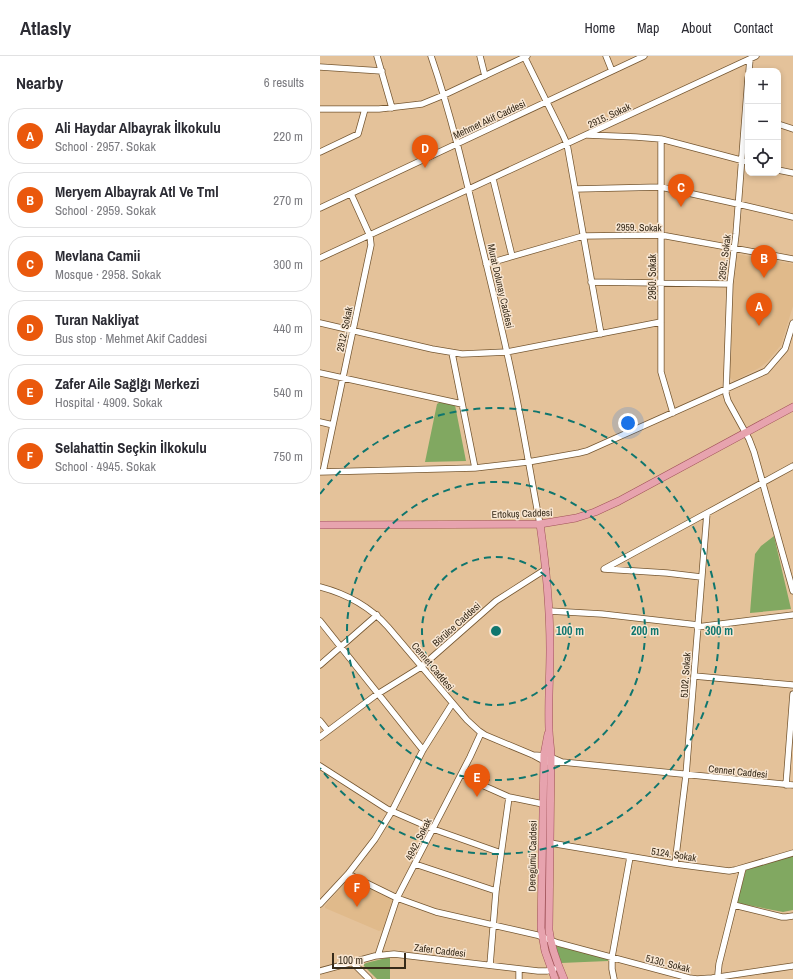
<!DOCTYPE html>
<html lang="en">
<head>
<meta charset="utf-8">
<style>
  :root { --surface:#fff; --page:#f2f2f3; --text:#2b2b33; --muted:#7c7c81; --line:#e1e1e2; --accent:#ea580c }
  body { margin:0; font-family:"Archivo Narrow",sans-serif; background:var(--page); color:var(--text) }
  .controls { position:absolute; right:12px; top:12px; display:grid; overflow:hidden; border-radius:8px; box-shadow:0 2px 6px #0003 }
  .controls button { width:36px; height:36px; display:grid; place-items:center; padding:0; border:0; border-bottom:1px solid var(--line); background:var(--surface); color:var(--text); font:20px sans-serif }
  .scale { position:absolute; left:12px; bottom:10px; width:74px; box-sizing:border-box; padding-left:4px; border:2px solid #362a19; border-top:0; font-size:11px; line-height:14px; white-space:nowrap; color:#362a19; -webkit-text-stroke:3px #f8e6d2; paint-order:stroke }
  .you { position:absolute; left:308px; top:367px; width:14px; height:14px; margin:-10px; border:3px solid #fff; border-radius:50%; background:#1a73e8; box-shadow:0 0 0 6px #1a73e833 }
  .badge { display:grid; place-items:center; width:26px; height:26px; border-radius:50%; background:var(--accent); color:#fff; font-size:13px; font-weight:700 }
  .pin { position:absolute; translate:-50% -33px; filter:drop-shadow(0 1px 2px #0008) }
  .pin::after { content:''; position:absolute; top:21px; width:14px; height:12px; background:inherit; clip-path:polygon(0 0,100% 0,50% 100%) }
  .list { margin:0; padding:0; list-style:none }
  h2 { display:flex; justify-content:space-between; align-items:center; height:52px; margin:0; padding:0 16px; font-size:17px }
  h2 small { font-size:13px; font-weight:400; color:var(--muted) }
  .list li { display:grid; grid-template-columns:26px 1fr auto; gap:12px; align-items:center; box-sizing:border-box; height:56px; margin:0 8px 8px; padding:0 8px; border:1px solid var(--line); border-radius:16px }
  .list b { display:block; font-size:15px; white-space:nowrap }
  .list p { margin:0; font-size:13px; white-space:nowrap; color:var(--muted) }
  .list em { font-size:13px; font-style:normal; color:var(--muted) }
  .icon { flex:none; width:22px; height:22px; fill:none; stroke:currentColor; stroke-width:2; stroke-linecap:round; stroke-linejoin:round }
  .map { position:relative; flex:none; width:473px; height:923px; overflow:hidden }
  header { display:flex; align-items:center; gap:24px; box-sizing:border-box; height:56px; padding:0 20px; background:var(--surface); border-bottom:1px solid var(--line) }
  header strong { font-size:19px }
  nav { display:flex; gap:22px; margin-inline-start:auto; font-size:14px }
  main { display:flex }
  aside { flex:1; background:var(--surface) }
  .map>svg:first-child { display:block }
  .built { fill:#e0ba8b }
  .green { fill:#81a861 }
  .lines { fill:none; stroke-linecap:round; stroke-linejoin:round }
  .minor-casing { stroke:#755732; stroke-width:7 }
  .major-casing { stroke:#9f5157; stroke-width:8 }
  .minor { stroke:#fff; stroke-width:5.5 }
  .major { stroke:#e7a3ae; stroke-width:7 }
  .ring { fill:none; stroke:#0f766e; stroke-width:2; stroke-dasharray:7 5 }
  .labels { text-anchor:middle; stroke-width:3; stroke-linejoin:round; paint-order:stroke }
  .street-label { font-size:10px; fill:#362a19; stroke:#f8e6d2 }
  .centre { fill:#0f766e; stroke:#f8e6d2; stroke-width:2 }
  .ring-label { font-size:12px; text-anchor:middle; font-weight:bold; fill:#0f766e; stroke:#f8e6d2; stroke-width:3; stroke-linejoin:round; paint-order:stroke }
</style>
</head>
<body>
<header>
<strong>Atlasly</strong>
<nav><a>Home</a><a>Map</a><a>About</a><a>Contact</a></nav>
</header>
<main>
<aside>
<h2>Nearby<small>6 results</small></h2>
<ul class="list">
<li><span class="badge">A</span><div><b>Ali Haydar Albayrak İlkokulu</b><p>School · 2957. Sokak</p></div><em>220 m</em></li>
<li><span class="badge">B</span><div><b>Meryem Albayrak Atl Ve Tml</b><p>School · 2959. Sokak</p></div><em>270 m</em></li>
<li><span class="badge">C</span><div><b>Mevlana Camii</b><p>Mosque · 2958. Sokak</p></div><em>300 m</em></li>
<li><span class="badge">D</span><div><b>Turan Nakliyat</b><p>Bus stop · Mehmet Akif Caddesi</p></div><em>440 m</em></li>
<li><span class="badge">E</span><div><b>Zafer Aile Sağlğı Merkezi</b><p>Hospital · 4909. Sokak</p></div><em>540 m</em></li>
<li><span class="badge">F</span><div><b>Selahattin Seçkin İlkokulu</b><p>School · 4945. Sokak</p></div><em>750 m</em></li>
</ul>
</aside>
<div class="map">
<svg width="473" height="923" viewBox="0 0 473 923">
  <rect width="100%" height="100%" fill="#e4c29a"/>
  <path class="built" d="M417,198L473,208V250L461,289L447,306L439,312L414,325L410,322L413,237Z
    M30,825L43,829L69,841L72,845L64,871L62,874L59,875L5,852V850L21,831L27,826Z"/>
  <path class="green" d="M120,346L135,349L146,405L105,406L117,348Z
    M454,480L471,553L430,557L433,519L435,498L441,490Z
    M473,799V854L463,856L417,847L426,814Z
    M236,890L288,902V905L241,907L236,894Z
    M70,901V923H57L43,909L46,907Z"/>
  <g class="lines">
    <g class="minor-casing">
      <path id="minor" d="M57,0L72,52
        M111,0C131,58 145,118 159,178C173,235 187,292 198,349C206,388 212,428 220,468
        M160,0L165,20
        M204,0L243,79L247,88L281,278
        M286,0L292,15
        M0,11L62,15
        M429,15L430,3
        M428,22L416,178L410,228L406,338L408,345L429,383L434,396L473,535
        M0,53H59L102,48L124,39L207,0
        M458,68L473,73
        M267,79L316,81L341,83L428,106
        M341,83V316L353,357
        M0,96L38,78L45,53
        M458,114L473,117
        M173,123L192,200
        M255,133L341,131L418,148L473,161
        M0,152L324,0
        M0,202L436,0
        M166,208L263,180L341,179L473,203
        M271,226L410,228
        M0,267L112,293L142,298L187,296L341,266
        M132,297L155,412
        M0,317L142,348
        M0,366L13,369
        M0,416L155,412L208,406L259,397L267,395L446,315L465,293L473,267
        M3,416L51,189L50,180L31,138
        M381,521L347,517L284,513L387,457
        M0,531C27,538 50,551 68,571L147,664L159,675L165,679L213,699
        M229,555L282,558L378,569
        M0,565L103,694
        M377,571L473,559
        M0,609L57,559
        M374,620L473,629
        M0,665L8,675
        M0,681L56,639L101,611L176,545L226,513
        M213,699L228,700L242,706C228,708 225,706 213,699Z
        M242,706L473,729
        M0,710L67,753L113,773L181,797
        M142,718L162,729L189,741L223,748
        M466,729L473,638
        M230,787L355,808L409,815L415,814L473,797
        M95,808L176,835
        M355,808L366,719L387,457L473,410
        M28,818L77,842L116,856L217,879L238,887L369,922L377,923L392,922L473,910
        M0,848L28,818L55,783L72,755L103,694L132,648
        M414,849L462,861H466L473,860
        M58,899L77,842L150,701L161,677
        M32,906L49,923
        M170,909L176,835L189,741
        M0,915L55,900L74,898L218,915H227L234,913
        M199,923V913
        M294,923L292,913V901L310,801
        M399,923L398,918L399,908L423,812"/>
    </g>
    <g class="major-casing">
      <path id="major" d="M220,468C226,510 230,551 230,593C230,620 228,647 229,673C229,682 231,692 231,701L229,874C231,892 237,907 244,923
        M0,469L220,468L256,462L275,456L299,445L473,351
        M228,678L224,699L221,872L225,895L235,923"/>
    </g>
    <use href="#minor" class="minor"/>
    <use href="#major" class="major"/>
  </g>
  <g class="ring">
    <circle cx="176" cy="575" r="74"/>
    <circle cx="176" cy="575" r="149"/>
    <path d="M0 438A223 223 0 1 1 0 712"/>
  </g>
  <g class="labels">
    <g class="street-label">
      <text transform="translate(289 59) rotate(-25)" y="4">2915. Sokak</text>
      <text transform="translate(169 63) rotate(-25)" y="4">Mehmet Akif Caddesi</text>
      <text transform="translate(319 171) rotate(1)" y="4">2959. Sokak</text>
      <text transform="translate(404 201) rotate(-83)" y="4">2952. Sokak</text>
      <text transform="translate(332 221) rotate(-90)" y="4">2960. Sokak</text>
      <text transform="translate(181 230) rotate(77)" y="4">Murat Dolunay Caddesi</text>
      <text transform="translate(24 273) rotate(-78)" y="4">2912. Sokak</text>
      <text transform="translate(202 457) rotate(-2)" y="4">Ertokuş Caddesi</text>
      <text transform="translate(136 568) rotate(-42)" y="4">Börülce Caddesi</text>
      <text transform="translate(113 610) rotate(50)" y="4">Cennet Caddesi</text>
      <text transform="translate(365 619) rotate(-86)" y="4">5102. Sokak</text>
      <text transform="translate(418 715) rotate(6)" y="4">Cennet Caddesi</text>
      <text transform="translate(98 783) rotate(-63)" y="4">4942. Sokak</text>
      <text transform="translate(354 798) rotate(9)" y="4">5124. Sokak</text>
      <text transform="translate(212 800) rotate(-89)" y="4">Deregümü Caddesi</text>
      <text transform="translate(120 894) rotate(7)" y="4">Zafer Caddesi</text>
      <text transform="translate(348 907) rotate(14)" y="4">5130. Sokak</text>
    </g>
  </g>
  <circle cx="176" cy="575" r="6" class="centre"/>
  <g class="ring-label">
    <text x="250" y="579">100 m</text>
    <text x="325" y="579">200 m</text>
    <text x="399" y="579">300 m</text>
  </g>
</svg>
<div class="controls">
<button>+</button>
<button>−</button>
<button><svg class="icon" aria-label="locate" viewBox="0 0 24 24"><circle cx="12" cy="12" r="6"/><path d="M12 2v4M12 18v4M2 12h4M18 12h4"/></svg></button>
</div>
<div class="scale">100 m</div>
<div class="you"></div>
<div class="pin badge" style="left:439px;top:270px">A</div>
<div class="pin badge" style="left:444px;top:222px">B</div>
<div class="pin badge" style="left:361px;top:151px">C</div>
<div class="pin badge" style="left:105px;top:112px">D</div>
<div class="pin badge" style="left:157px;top:741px">E</div>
<div class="pin badge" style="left:37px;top:851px">F</div>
</div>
</main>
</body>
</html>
